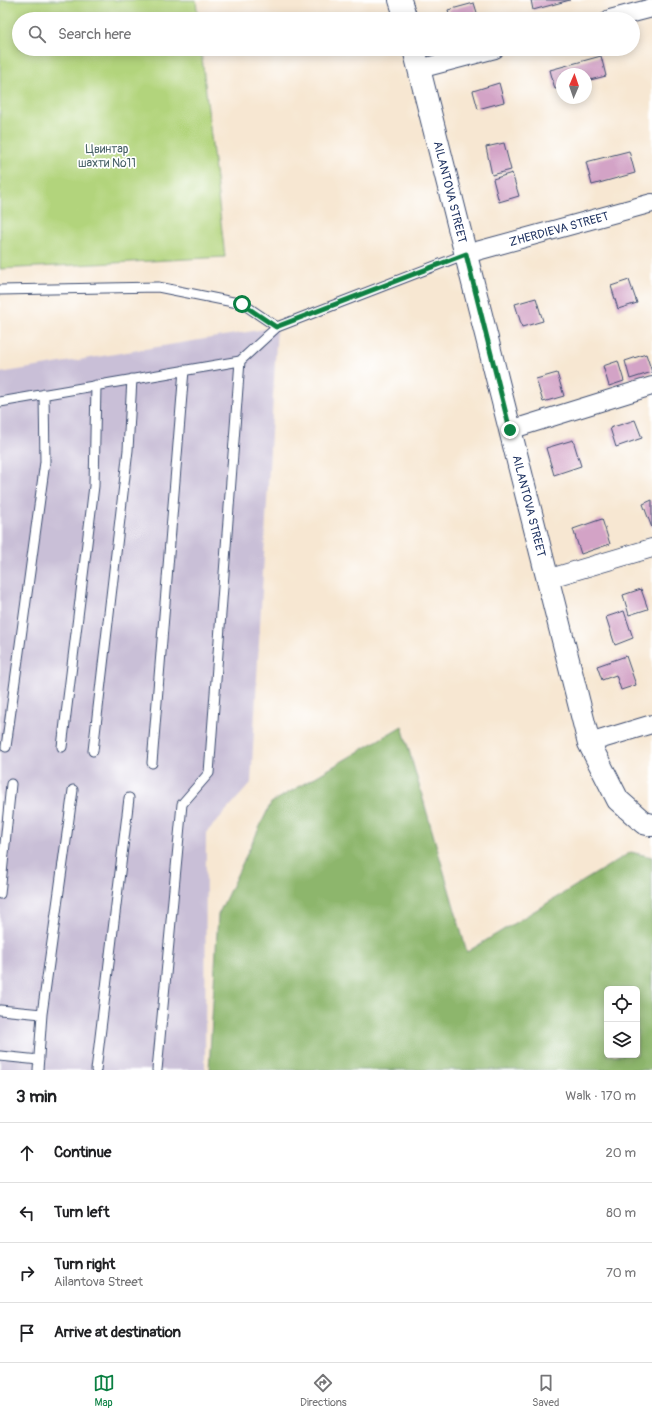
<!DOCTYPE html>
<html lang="en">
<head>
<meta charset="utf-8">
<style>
  :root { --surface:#fff; --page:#f2f2f2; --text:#202124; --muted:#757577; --line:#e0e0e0; --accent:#0b8043 }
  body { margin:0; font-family:Pangolin,sans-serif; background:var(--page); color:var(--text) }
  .controls { position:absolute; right:12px; bottom:12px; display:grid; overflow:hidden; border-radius:6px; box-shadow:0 2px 10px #0003 }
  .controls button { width:36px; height:36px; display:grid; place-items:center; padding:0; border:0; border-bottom:1px solid var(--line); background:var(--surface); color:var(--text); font:20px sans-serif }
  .compass { position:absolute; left:556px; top:68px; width:36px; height:36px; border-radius:50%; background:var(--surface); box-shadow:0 2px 10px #0003; rotate:2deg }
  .stop { position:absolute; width:12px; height:12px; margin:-9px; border:3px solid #0b8043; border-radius:50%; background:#fff }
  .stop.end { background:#0b8043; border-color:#fff; box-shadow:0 1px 4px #0008 }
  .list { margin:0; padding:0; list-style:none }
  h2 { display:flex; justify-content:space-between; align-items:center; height:52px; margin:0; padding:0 16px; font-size:17px }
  h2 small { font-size:13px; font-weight:400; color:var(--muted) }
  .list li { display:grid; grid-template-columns:26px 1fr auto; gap:12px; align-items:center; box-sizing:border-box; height:60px; padding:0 16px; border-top:1px solid var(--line) }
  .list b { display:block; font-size:15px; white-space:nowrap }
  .list p { margin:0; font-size:13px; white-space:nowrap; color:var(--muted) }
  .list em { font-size:13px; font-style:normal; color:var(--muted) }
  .icon { flex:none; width:22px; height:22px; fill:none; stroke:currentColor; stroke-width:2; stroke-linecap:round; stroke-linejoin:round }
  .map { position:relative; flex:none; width:652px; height:1070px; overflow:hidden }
  .search { position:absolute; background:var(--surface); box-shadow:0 2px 10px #0003; left:12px; right:12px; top:12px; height:44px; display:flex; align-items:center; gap:10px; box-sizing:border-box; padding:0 14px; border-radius:22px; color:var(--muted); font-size:15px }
  .sheet { height:292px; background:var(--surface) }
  nav { display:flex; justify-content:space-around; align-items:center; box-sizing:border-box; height:56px; border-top:1px solid var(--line); background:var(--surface); font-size:11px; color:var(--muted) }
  nav a { display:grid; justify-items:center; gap:2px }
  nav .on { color:var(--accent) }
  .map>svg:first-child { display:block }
  .industrial { fill:#c9bfd7 }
  .green { fill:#b2d47c; stroke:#66826d }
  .forest { fill:#8db66c; stroke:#547265; fill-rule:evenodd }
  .building { fill:#d3a3c6 }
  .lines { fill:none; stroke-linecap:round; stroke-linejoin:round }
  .service-casing { stroke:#3c4b6f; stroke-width:11 }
  .minor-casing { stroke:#3c4b6f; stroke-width:20 }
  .tertiary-casing { stroke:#3c4b6f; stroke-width:24 }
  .service { stroke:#fff; stroke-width:9 }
  .minor { stroke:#fff; stroke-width:18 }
  .tertiary { stroke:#fff; stroke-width:22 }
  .route { stroke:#0b8043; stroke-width:5 }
  .labels { text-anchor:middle; stroke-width:3.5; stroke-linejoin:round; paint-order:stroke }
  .park-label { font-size:12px; fill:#486167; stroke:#fff }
  .street-label { font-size:12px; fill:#1b2f5e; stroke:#fff }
</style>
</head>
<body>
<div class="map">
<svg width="652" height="1070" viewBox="0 0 652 1070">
  <rect width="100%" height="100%" fill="#fff"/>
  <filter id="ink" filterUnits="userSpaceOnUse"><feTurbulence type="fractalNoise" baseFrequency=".025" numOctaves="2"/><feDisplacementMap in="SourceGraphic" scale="8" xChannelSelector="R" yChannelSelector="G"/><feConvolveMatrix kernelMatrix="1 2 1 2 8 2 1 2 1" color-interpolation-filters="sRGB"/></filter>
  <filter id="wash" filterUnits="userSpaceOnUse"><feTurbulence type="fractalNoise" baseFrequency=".012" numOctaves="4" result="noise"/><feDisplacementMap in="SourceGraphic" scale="16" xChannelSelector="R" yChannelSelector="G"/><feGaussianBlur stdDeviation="0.9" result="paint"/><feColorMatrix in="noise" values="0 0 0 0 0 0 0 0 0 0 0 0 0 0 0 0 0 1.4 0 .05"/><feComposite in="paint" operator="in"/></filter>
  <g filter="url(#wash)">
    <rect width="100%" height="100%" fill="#f7e7d2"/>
    <path class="industrial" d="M277,327L251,783L206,833L205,1070H0V373Z"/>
    <path class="green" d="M0,0H196L198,19H19V49H201L225,257L0,269Z"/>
    <path class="forest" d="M402,726L467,952L631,852L652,857V1070H209L218,915L271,803ZM607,989H637V1055H607Z"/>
    <g id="blocks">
      <path class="building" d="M531,0H570L533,10Z
        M474,3L479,19H450L448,10Z
        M601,56L606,76L586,81V74H562V88L555,89L550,70Z
        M499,83L504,102L478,109L473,91Z
        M504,143L511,170L492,175L486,147Z
        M629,151L635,173L592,185L586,162Z
        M512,173L519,196L499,202L493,179Z
        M629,280L637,303L618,309L611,286Z
        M536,298L543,321L522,327L515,304Z
        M646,354L652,372L630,379L625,361Z
        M618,361L624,381L609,386L603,366Z
        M557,373L564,396L543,402L536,379Z
        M635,420L642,438L616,447L610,428Z
        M573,440L581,466L554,475L546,448Z
        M652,500V528L643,504Z
        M602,519L610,544L581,554L573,529Z
        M641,589L648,609L629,615L623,595Z
        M624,611L633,638L615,645L606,617Z
        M626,656L636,685L621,690L616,675L602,680L597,666Z"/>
    </g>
  </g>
  <g filter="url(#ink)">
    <use href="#blocks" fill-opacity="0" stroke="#3c4b6f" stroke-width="1"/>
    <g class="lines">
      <g class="service-casing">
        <path id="service" d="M0,290L158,287L243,304L277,327L466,254
          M0,402L240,361L277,327
          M6,747L45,462L44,394
          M62,747L94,486L96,385
          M93,751L128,450L132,379
          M152,763L184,370
          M0,894L11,784
          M0,1010L42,1014
          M0,1056L39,1060
          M38,1070L42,1014L73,790
          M96,1070L129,798
          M157,1070L182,804L209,773L240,361"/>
      </g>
      <g class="minor-casing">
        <path id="minor" d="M610,19L652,8
          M419,69L495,49
          M466,254L652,203
          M510,430L652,386
          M547,579L652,548
          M589,743L652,724"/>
      </g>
      <g class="tertiary-casing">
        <path id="tertiary" d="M400,0L406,19
          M414,49L589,743L618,800L644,823L652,825"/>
      </g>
      <use href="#service" class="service"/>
      <use href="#minor" class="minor"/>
      <use href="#tertiary" class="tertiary"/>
    </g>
  </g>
  <g class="lines" filter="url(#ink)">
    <path class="route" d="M242,304L276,327L466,254L510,430"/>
  </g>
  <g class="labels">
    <g class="park-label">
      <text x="107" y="153">Цвинтар<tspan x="107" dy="14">шахти №11</tspan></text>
    </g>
    <g class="street-label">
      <text transform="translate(450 192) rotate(76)" y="4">AILANTOVA STREET</text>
      <text transform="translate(559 229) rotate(-15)" y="4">ZHERDIEVA STREET</text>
      <text transform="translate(529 506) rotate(76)" y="4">AILANTOVA STREET</text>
    </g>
  </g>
</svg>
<div class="controls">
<button><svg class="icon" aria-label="locate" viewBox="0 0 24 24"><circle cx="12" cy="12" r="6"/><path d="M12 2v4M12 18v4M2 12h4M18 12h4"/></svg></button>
<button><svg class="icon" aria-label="layers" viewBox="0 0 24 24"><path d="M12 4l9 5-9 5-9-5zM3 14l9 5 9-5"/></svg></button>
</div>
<svg class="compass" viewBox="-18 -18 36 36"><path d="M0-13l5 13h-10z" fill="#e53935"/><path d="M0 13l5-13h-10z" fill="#757577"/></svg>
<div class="stop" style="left:242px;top:304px"></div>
<div class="stop end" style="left:510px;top:430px"></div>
<div class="search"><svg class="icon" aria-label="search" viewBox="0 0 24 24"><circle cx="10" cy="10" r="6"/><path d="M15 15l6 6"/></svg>Search here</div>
</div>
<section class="sheet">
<h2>3 min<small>Walk · 170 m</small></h2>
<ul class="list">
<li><svg class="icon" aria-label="ahead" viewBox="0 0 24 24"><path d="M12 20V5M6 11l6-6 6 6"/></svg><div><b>Continue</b></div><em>20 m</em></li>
<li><svg class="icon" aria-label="left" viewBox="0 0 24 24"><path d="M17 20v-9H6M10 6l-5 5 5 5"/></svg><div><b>Turn left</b></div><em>80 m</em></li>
<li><svg class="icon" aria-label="right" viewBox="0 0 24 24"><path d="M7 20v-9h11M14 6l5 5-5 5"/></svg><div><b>Turn right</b><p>Ailantova Street</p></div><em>70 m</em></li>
<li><svg class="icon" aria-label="arrive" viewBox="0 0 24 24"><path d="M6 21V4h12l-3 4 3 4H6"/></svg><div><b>Arrive at destination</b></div></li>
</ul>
</section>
<nav>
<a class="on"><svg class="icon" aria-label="map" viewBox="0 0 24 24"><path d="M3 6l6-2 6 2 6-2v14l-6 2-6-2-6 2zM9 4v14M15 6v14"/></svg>Map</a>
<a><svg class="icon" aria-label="directions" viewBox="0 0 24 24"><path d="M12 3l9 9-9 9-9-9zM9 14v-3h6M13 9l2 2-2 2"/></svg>Directions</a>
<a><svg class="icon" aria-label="saved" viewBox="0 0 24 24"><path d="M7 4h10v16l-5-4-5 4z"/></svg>Saved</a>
</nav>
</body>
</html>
